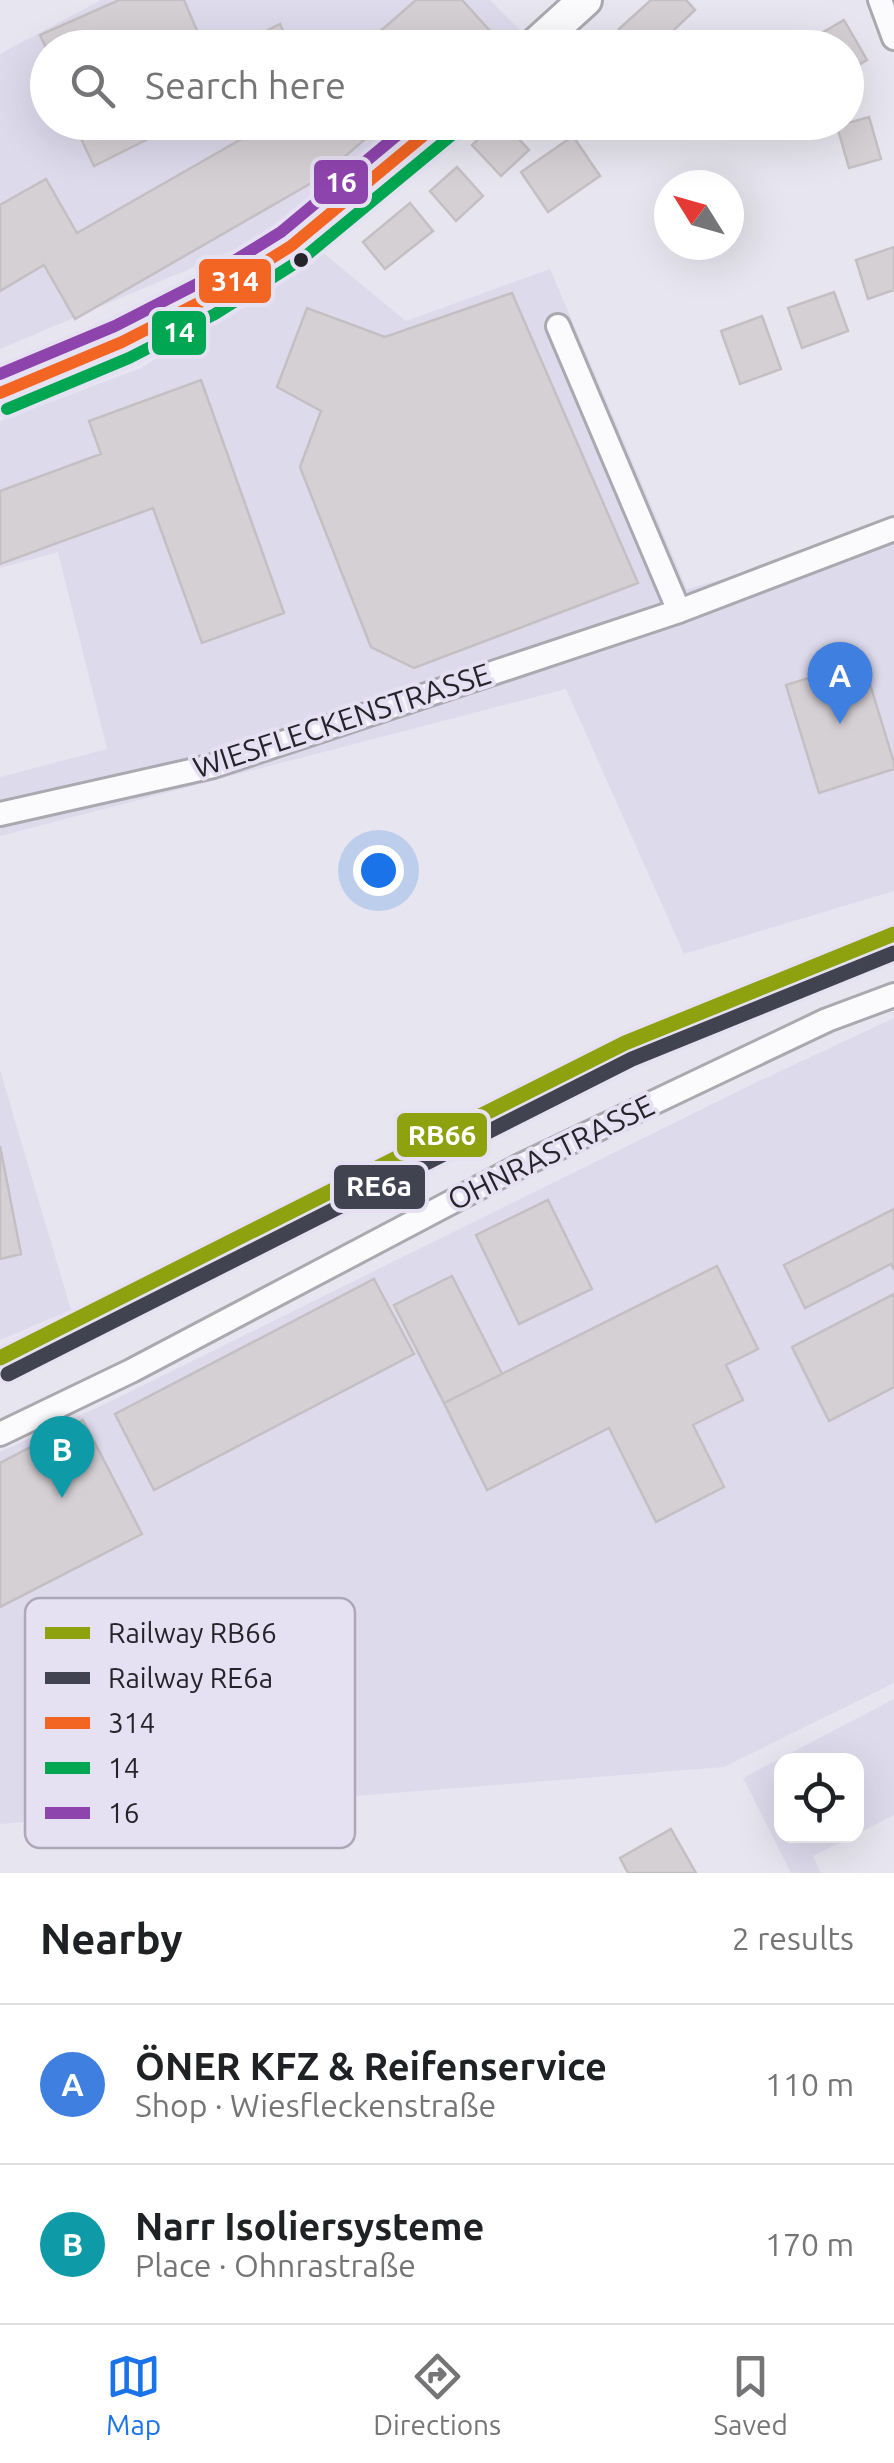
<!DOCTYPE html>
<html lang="en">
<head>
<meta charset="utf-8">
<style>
  :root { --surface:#fff; --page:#f2f2f2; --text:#202124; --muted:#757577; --line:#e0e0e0; --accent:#1a73e8 }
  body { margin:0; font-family:Ubuntu,sans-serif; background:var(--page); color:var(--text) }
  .controls { position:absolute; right:30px; bottom:30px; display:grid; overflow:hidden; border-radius:20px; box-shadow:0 10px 40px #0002 }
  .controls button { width:90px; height:90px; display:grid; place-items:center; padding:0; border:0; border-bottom:2px solid var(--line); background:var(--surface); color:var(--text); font:50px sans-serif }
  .compass { position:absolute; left:654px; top:170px; width:90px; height:90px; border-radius:50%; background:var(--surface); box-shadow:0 10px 40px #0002; rotate:307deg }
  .you { position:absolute; left:378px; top:870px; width:35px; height:35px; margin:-25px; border:8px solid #fff; border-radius:50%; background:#1a73e8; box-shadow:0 0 0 15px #1a73e833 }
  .badge { display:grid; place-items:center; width:65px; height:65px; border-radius:50%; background:var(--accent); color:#fff; font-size:32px; font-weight:700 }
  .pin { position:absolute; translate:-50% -82px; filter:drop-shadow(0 2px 5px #0008) }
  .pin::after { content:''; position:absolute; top:52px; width:35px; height:30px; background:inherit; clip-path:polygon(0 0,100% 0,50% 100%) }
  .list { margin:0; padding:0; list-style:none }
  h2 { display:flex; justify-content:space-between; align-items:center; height:130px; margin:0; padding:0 40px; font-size:42px }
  h2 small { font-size:32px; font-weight:400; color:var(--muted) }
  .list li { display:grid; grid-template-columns:65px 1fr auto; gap:30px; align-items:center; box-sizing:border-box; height:160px; padding:0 40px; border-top:2px solid var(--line) }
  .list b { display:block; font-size:38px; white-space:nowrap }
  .list p { margin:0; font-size:32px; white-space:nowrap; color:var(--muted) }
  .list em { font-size:32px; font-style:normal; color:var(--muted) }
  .icon { flex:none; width:55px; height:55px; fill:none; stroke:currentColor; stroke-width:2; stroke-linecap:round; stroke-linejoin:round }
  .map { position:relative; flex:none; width:894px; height:1873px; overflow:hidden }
  .search { position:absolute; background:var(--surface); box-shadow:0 10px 40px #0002; left:30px; right:30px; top:30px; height:110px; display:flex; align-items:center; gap:25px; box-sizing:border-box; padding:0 35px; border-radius:55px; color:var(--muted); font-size:38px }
  .sheet { height:450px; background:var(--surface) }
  nav { display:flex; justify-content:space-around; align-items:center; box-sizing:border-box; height:140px; border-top:2px solid var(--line); background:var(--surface); font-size:28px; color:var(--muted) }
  nav a { display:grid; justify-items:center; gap:5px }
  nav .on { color:var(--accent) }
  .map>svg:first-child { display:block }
  .built { fill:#dddaec }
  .building { fill:#d5d0d4; stroke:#c3bfc2; stroke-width:2.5 }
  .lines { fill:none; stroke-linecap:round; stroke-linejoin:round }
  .street-casing { stroke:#aaa9b0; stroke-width:28 }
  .secondary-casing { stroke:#aaa9b0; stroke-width:38 }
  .street { stroke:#fbfbfd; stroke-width:22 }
  .secondary { stroke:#fbfbfd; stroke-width:32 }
  .bus-1-casing { stroke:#e5e1f3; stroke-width:20 }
  .bus-2-casing { stroke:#e5e1f3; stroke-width:20 }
  .bus-3-casing { stroke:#e5e1f3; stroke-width:20 }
  .bus-1 { stroke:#f26522; stroke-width:12 }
  .bus-2 { stroke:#00a651; stroke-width:12 }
  .bus-3 { stroke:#8e44ad; stroke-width:12 }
  .rail-1-casing { stroke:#e5e1f3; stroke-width:22 }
  .rail-2-casing { stroke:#e5e1f3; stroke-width:22 }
  .rail-1 { stroke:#8ea10f; stroke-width:15 }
  .rail-2 { stroke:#424351; stroke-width:15 }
  .bus-dot { fill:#26242b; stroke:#e5e1f3; stroke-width:4 }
  .labels { text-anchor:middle; stroke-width:8; stroke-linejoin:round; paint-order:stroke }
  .street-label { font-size:30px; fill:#26242b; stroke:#e5e1f3 }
  .key { fill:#e5e1f3; stroke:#aca8b7; stroke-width:2.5 }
  .key-label { font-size:28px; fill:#26242b }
  .line-badge { stroke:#e5e1f3; stroke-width:4 }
  .badge-label { font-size:28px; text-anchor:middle; font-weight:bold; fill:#fff }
</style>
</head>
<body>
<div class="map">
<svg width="894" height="1873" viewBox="0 0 894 1873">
  <rect width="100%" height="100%" fill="#e7e5ef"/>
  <path class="built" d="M101,0H490L526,36L512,48H48V122L419,123L291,226L0,349V54Z
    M322,252L406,321L550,269L687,589L894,533V891L684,954L566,689L0,836V777L107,749L58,552L0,568V421L141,368Z
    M894,1018V1683L724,1767L0,1824V1452L103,1405L755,1083Z
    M0,1070L71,1310L0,1340Z
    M894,1699V1815L857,1834L856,1760H782V1836H853L813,1856L821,1873H791L743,1778Z"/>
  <path class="building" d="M119,0H184L203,45L197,48H48V52L40,35Z
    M416,0H462L490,31L471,48H361Z
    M651,0H686L695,10L655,48H634L619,29Z
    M844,20L867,60L846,72V48H796Z
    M280,24L291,48H233Z
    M869,117L881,159L849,168L837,126Z
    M82,122H182L94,166L75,126Z
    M271,122H385L320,178L75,319L44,265L0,291V205L46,179L77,233Z
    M496,122H503L529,150L501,176L472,145Z
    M573,136L600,176L548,212L521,172Z
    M457,167L483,196L456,221L430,191Z
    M410,203L433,231L385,269L363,242Z
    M894,247V290L868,299L856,260Z
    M834,292L848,331L802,348L788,308Z
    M512,293L638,583L414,668L371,647L300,467L321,411L277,387L307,308L385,337Z
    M762,316L781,369L740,384L721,331Z
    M201,380L284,613L202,643L153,508L0,564V491L101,454L89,421Z
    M863,661L894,763V769L819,793L786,685Z
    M0,1146L21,1254L0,1259Z
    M548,1200L592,1289L519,1324L476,1235Z
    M894,1209V1270L891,1264L805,1308L784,1265Z
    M717,1266L758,1349L726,1365L743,1400L693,1425L724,1487L656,1522L609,1428L487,1490L444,1403Z
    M452,1276L502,1374L444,1403L394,1305Z
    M374,1279L414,1354L154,1490L115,1414Z
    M894,1294V1387L829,1421L792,1347Z
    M83,1420L142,1534L0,1607V1463Z
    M671,1829L696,1873H628L620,1858Z"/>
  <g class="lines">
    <g class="street-casing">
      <path id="street" d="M880,0L894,38
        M558,326L679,611
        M0,814L213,766L679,611L894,529
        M0,1434L131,1371L520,1166L827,1020L894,995"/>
    </g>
    <g class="secondary-casing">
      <path id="secondary" d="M532,48L585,0
        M0,393L122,342L206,299L291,246L441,122"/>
    </g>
    <use href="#street" class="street"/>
    <use href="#secondary" class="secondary"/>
    <g class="bus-1-casing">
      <path id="bus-1" d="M0,393L122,342L206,299L291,246L440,122"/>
    </g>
    <g class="bus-2-casing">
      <path id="bus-2" d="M7,409L129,358L215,314L302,259L452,135"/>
    </g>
    <g class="bus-3-casing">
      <path id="bus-3" d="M0,374L115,326L197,284L281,232L413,122"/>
    </g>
    <use href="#bus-1" class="bus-1"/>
    <use href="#bus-2" class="bus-2"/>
    <use href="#bus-3" class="bus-3"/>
    <g class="rail-1-casing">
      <path id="rail-1" d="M0,1358L625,1043L894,934"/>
    </g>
    <g class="rail-2-casing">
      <path id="rail-2" d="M8,1374L632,1059L894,953"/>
    </g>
    <use href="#rail-1" class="rail-1"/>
    <use href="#rail-2" class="rail-2"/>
  </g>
  <circle class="bus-dot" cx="301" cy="260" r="9"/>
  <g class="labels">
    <g class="street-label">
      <text transform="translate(342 721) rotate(-18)" y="10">WIESFLECKENSTRASSE</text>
      <text transform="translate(551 1153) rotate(-26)" y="10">OHNRASTRASSE</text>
    </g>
  </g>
  <rect x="25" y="1598" width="330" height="250" rx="15" class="key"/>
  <rect x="45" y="1627" width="45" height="12" fill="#8ea10f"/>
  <rect x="45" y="1672" width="45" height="12" fill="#424351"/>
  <rect x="45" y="1717" width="45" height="12" fill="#f26522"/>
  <rect x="45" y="1762" width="45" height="12" fill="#00a651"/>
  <rect x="45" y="1807" width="45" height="12" fill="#8e44ad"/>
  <g class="key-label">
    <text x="108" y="1643">Railway RB66</text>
    <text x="108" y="1688">Railway RE6a</text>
    <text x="108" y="1733">314</text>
    <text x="108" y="1778">14</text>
    <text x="108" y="1823">16</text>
  </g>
  <g class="line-badge">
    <rect x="312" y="158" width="58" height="48" rx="10" fill="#8e44ad"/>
    <rect x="197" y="257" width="76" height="48" rx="10" fill="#f26522"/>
    <rect x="150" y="309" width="58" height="48" rx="10" fill="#00a651"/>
    <rect x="395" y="1111" width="94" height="48" rx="10" fill="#8ea10f"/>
    <rect x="332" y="1163" width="95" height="48" rx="10" fill="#424351"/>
  </g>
  <g class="badge-label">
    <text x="341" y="192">16</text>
    <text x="235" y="291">314</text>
    <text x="179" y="342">14</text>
    <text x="442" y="1145">RB66</text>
    <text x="379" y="1196">RE6a</text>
  </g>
</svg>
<div class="controls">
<button><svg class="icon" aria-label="locate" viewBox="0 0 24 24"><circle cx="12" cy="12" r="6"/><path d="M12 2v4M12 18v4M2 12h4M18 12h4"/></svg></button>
</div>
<svg class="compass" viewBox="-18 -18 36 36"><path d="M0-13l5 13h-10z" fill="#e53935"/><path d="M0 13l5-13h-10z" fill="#757577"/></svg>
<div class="you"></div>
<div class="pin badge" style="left:840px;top:724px;background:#3f7fe0">A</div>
<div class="pin badge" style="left:62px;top:1498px;background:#0f9aa8">B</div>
<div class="search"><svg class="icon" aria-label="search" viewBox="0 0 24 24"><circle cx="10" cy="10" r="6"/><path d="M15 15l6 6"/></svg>Search here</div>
</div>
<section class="sheet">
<h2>Nearby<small>2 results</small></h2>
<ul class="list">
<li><span class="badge" style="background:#3f7fe0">A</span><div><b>ÖNER KFZ &amp; Reifenservice</b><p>Shop · Wiesfleckenstraße</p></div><em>110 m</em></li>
<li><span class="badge" style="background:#0f9aa8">B</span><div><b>Narr Isoliersysteme</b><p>Place · Ohnrastraße</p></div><em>170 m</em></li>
</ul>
</section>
<nav>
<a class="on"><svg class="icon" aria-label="map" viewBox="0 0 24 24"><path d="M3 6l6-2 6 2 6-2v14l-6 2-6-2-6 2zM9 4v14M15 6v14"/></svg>Map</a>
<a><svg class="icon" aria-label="directions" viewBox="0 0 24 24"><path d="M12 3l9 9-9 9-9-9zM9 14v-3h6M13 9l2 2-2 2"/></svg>Directions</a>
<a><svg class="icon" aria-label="saved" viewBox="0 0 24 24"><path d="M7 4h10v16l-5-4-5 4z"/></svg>Saved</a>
</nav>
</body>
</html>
